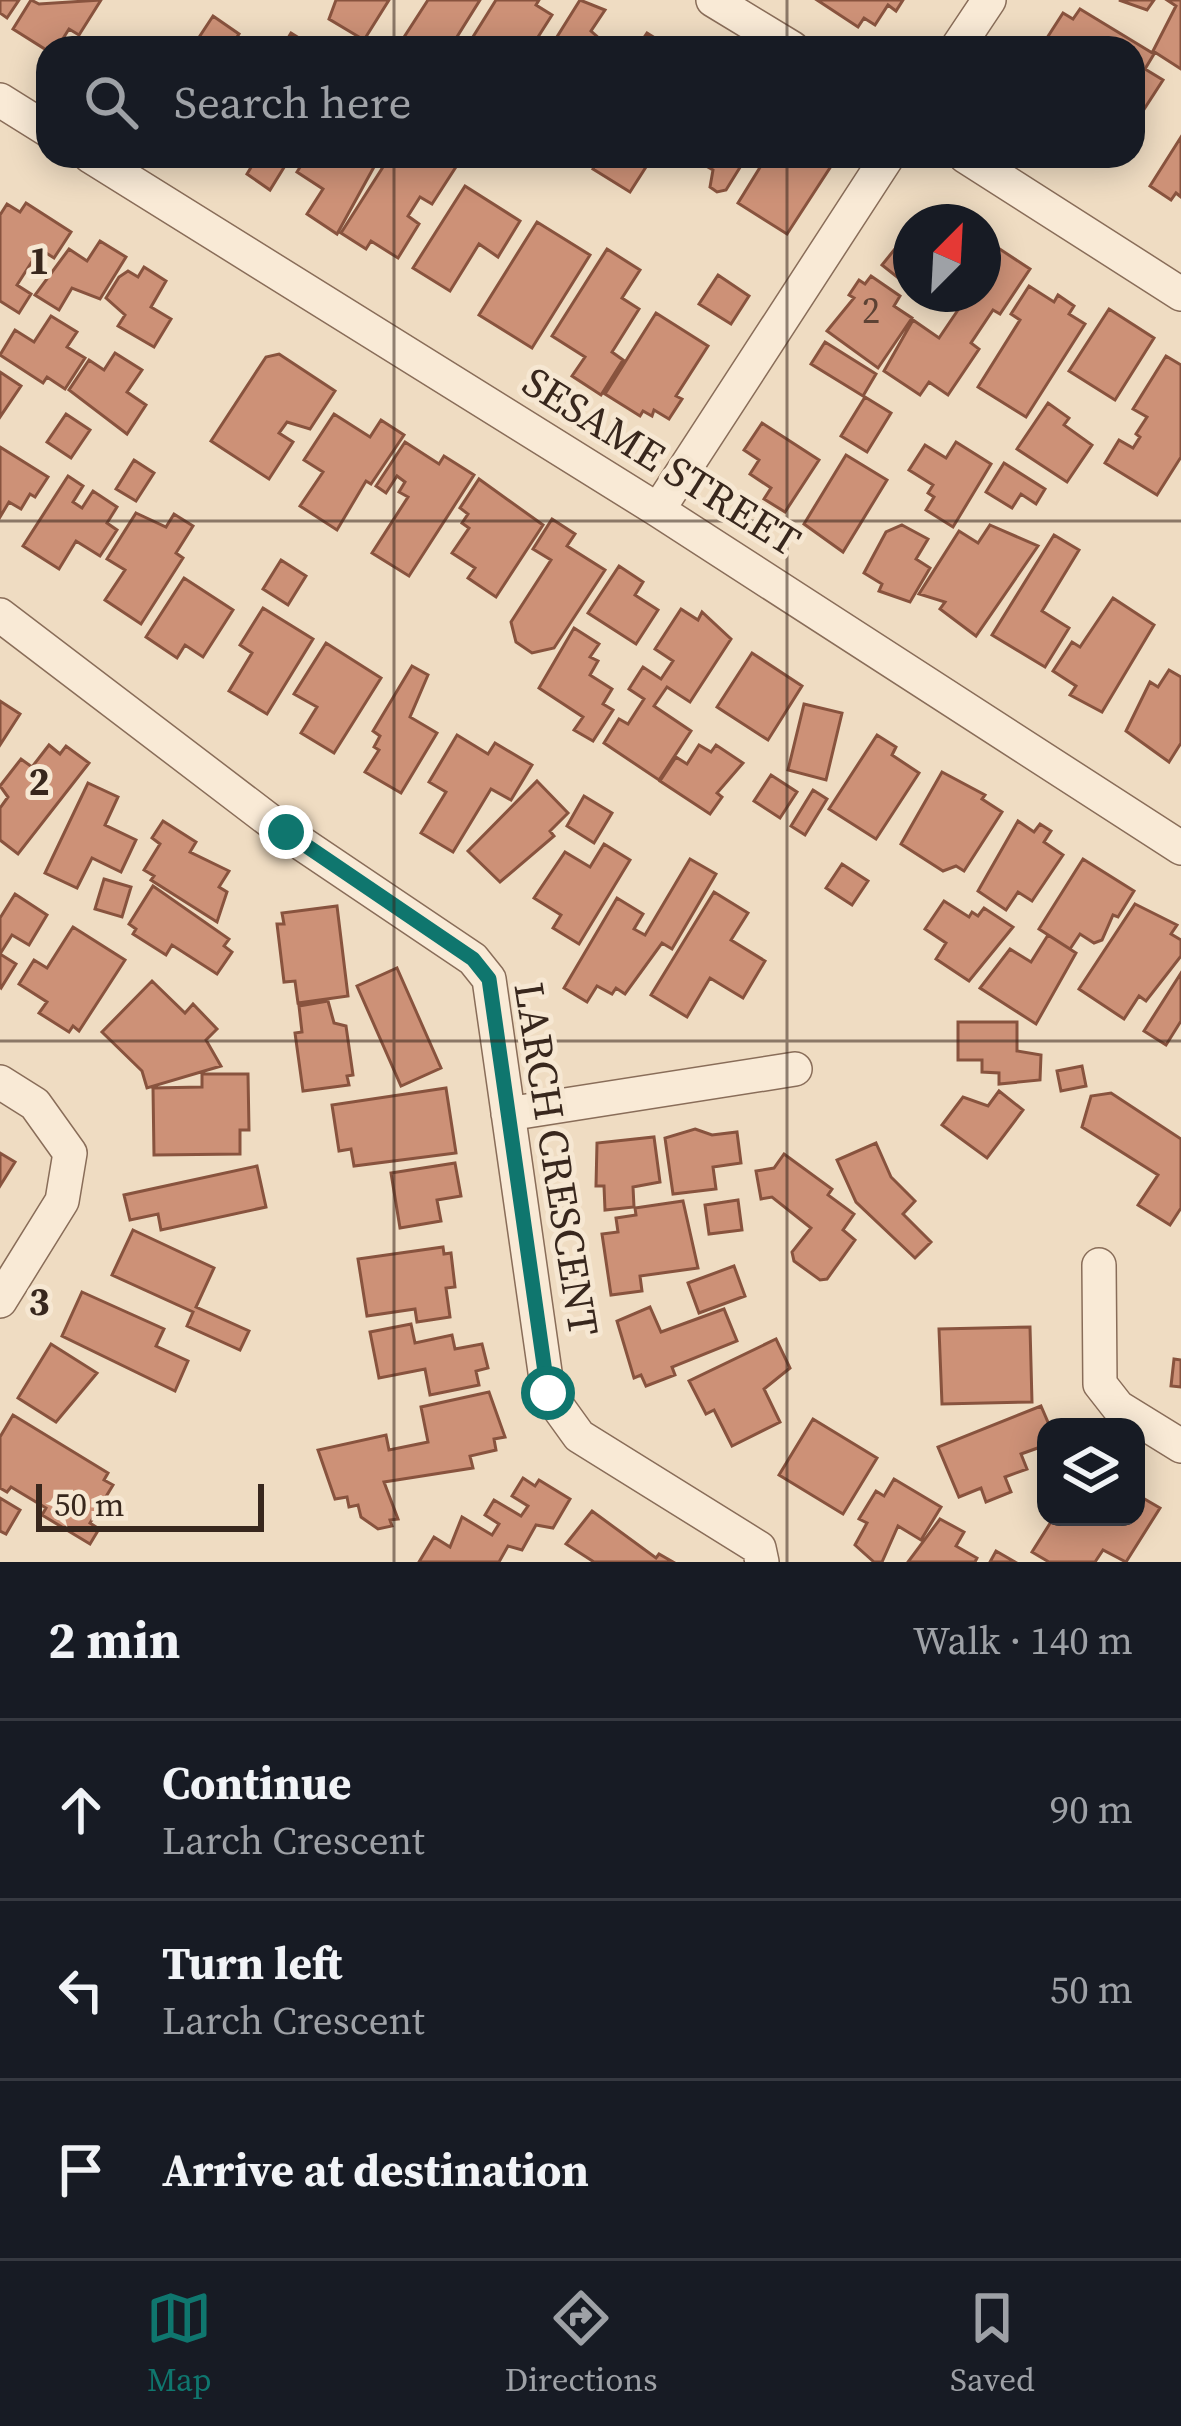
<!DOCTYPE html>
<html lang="en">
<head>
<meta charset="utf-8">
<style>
  :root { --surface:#171b24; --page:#20242c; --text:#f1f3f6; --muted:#9ea1a6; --line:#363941; --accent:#0f766e }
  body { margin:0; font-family:"Source Serif 4",serif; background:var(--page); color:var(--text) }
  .controls { position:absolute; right:36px; bottom:36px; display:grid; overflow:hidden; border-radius:24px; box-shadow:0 6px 30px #0003 }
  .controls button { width:108px; height:108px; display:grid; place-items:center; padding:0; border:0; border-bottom:3px solid var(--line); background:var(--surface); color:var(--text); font:60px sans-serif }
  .compass { position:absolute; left:893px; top:204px; width:108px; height:108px; border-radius:50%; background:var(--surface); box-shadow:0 6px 30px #0003; rotate:24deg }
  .scale { position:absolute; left:36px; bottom:30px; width:228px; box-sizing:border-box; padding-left:12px; border:6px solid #38271d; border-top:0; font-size:33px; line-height:42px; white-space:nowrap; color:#38271d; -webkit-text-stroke:9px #f6e7d2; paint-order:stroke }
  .stop { position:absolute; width:36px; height:36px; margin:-27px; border:9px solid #0f766e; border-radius:50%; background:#fff }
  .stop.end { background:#0f766e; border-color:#fff; box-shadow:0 3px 12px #0008 }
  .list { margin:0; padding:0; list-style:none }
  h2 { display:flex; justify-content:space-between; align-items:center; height:156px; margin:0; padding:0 48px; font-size:51px }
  h2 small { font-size:39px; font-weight:400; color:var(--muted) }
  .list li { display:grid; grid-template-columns:78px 1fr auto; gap:36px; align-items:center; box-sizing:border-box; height:180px; padding:0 48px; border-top:3px solid var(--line) }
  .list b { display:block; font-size:45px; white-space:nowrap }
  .list p { margin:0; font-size:39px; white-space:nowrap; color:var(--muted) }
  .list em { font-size:39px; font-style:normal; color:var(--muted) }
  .icon { flex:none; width:66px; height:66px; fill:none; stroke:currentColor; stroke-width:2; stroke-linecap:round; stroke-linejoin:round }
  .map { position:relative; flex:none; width:1181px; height:1562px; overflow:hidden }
  .search { position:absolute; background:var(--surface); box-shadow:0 6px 30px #0003; left:36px; right:36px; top:36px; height:132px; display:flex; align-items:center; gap:30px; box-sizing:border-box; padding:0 42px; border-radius:36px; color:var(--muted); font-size:45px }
  .sheet { height:696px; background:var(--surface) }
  nav { display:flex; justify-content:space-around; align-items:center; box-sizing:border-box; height:168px; border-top:3px solid var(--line); background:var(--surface); font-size:33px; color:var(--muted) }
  nav a { display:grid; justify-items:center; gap:6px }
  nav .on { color:var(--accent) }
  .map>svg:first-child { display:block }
  .building { fill:#cd9177; stroke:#88533e; stroke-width:3 }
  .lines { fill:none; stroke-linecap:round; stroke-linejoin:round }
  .minor-casing { stroke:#896d59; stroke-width:36 }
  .minor { stroke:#f9ead6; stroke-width:33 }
  .route { stroke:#0f766e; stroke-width:15 }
  .grid { fill:none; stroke:#38271d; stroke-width:3; stroke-opacity:0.55 }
  .labels { text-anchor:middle; stroke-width:10; stroke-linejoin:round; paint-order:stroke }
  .number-label { font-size:36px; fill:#5d4234 }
  .street-label { font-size:42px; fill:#38271d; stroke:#f6e7d2 }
  .grid-label { font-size:39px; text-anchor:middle; font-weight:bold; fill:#38271d; stroke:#f6e7d2; stroke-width:10; stroke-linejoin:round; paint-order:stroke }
</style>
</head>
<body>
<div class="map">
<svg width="1181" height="1562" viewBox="0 0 1181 1562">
  <rect width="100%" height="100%" fill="#efdcc2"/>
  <path class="building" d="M0,0H19L7,18L0,13Z
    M31,0L39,4L101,0L79,35L69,29L57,48L48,51L13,29Z
    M336,0H389L364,40L329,19Z
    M428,0H480L450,48H397Z
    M496,0H539L536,5L552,15L531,48H466Z
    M580,0L605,10L591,31L610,48H550Z
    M817,0H903L896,11L888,5L875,25L864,18L858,27Z
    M1119,0H1154L1147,10Z
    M1167,0H1181V69L1153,51L1176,6Z
    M1080,9L1154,54L1145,69L1163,80L1139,117L1133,114V48H1056L1045,41L1063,13L1073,19Z
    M213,16L239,34L230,48H192Z
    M291,33L315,48H282Z
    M647,33L671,48H637Z
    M1181,137V197L1176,193L1171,200L1150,186Z
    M241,156H291L270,190L247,174L253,164Z
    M307,156H380L337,234L307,214L323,189L297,172Z
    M390,156H463L432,204L420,197L408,216L419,224L398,258L371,241L366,249L341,233Z
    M601,156H653L630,192L593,169Z
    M689,156H747L726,190L717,192L710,187L713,170Z
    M767,156L835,160L787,234L738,203Z
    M465,186L520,221L498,257L479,244L450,291L413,268Z
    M26,203L71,232L54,258L40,249L17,285L31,294L19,313L0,301V215L7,204L20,212Z
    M537,222L590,255L532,348L479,315Z
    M911,229V288L882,265Z
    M983,238L1030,269L1000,314L993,310L971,343L979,349L948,395L929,382L920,395L884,371L913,320L939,338L960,307L954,303L959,294H983Z
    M100,241L126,257L100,299L72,288L59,310L35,295L69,249L87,261Z
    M607,249L640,270L622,298L639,309L612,352L623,360L601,395L572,376L585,357L552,336Z
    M144,267L166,281L151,307L171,319L154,347L118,326L125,315L106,298L119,277L128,271L138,277Z
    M718,275L749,296L731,324L699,304Z
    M871,276L900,296L894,306L912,318L878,368L827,331L854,298L849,295L859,280L865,284Z
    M1029,286L1054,302L1058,295L1074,306L1069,314L1085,324L1026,417L978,387L1020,320L1011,314Z
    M1109,309L1154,338L1115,400L1069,371Z
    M656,313L708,346L676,396L682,399L669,419L654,410L652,416L643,411L640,416L605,394Z
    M51,316L77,332L67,347L85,358L65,389L47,377L43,383L0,355L15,330L34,342Z
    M825,342L876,374L863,396L811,364Z
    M115,353L142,370L127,392L146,405L127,434L69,390L89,360L104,370Z
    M279,354L335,391L310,429L287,422L279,433L293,442L269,479L211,441L266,357Z
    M1166,356L1181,365V457L1157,495L1105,463L1119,440L1133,448L1140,437L1136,434L1147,417L1133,409Z
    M0,372L21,386L0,417Z
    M865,397L891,413L867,452L841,436Z
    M1048,403L1069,418L1064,425L1092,445L1067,482L1017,449Z
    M66,414L90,430L71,458L47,442Z
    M334,414L370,437L381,420L404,435L371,484L366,481L337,530L300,506L323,472L304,460Z
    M762,423L819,460L785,512L764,499L771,488L750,474L759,460L744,450Z
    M405,442L439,464L444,456L474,475L409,576L372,553L408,497L399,492L405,482L397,476L386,493L376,486Z
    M956,442L991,464L953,527L926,510L934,497L928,493L933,485L909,470L925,445L946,458Z
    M0,447L48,477L35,497L30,494L21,509L9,502L0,517Z
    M846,455L887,480L843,552L804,524Z
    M134,460L154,473L136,501L116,489Z
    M1004,463L1045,489L1036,504L1021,494L1012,508L986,492Z
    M68,476L83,486L73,502L82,508L93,491L117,507L107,523L117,530L100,556L76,541L59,569L23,546Z
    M479,479L543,525L496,597L468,578L475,568L452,553L469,528L462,523L468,514L460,508Z
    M136,513L166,527L174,514L193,526L176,553L183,558L141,624L105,600L125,570L107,559Z
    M552,519L575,534L567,546L605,570L554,648L532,653L516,642L511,622L551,560L533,549Z
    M902,525L928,539L916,559L930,568L910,602L879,591L882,584L864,573L886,532Z
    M990,525L1038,546L976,636L940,609L945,602L919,594L959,531L978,543Z
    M1054,535L1079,550L1042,611L1069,628L1045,667L992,635Z
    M281,560L306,576L288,605L263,589Z
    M619,566L643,582L635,595L658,610L636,644L588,613Z
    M184,578L233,610L203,657L185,645L177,658L146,637Z
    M1113,598L1154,625L1102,712L1070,695L1076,686L1053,671L1072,642L1080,647Z
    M263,608L313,639L267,714L229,691L252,653L240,645Z
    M681,609L698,620L702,612L731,639L690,702L667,687L654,706L691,731L659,780L604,743L619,719L628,724L644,699L629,689L643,667L661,679L673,661L655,649Z
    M574,628L599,644L590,657L598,661L590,675L612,689L603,704L613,710L593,741L574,730L583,717L539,688Z
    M326,643L381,678L334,753L301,733L317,707L294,694Z
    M752,653L802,686L768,740L717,707Z
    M412,666L428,675L410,717L437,733L401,793L365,772L379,750L374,747L380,736L373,731Z
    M1169,670L1181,677V743L1169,762L1126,731L1150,682L1158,687Z
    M0,701L20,714L0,745Z
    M804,704L842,713L826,780L788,770Z
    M457,735L488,754L495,743L532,765L511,800L491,789L453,852L421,833L446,792L429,782Z
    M877,735L896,747L892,755L919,773L876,839L829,809Z
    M49,745L60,754L66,746L89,763L18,854L0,840V808L8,797L0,786L21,759L32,767Z
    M699,745L711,752L716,745L743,763L717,793L722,797L710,814L660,781L676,757L687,764Z
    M942,772L985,795L982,799L1002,812L964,871L956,866L943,871L901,844Z
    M771,775L797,792L780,818L754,801Z
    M537,781L568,813L550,831L554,836L500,882L468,851Z
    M88,783L118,797L105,825L136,840L121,872L92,858L77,888L45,873Z
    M813,790L827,799L805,835L791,826Z
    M584,796L612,813L594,843L567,826Z
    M163,821L196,842L190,852L229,871L219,887L227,892L217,922L151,880L154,876L144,870L160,844L152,838Z
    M1018,821L1034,832L1040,824L1051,831L1044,842L1063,855L1032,901L1018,892L1006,910L978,891Z
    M604,844L630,860L579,944L553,928L561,915L534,898L565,852L590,867Z
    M690,859L716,874L672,949L662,943L625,994L616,988L612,994L597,986L587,1002L564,988L617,898L643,914L634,929L645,935Z
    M1083,859L1134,891L1118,917L1113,915L1102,940L1094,943L1080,934L1070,949L1039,929Z
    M842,864L868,881L852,905L826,888Z
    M104,879L131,887L122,917L95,909Z
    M153,886L229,939L224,946L232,952L217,974L172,945L166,955L133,934L136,929L129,924Z
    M714,892L748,913L731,940L765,961L743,998L710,978L687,1017L651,995Z
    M15,894L47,915L29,945L12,935L0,954V918Z
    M944,901L969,917L972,912L978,916L984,908L1013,927L969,981L936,959L946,943L925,929Z
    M1135,904L1177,925L1171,934L1181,940V956L1146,1001L1139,996L1124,1019L1079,989Z
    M337,906L348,996L298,1003L295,981L284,982L277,924H284L282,913Z
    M73,927L125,960L79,1031L73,1026L69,1032L39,1013L47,1002L19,984L34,960L47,968Z
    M1048,935L1076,953L1036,1024L980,988L1010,949L1031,962Z
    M0,954L16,964L1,988L0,987Z
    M397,968L441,1068L401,1086L357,986Z
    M1181,973V1021L1166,1045L1144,1031Z
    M152,981L185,1013L193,1004L217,1029L206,1040L221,1066L147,1088L142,1071L102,1032Z
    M328,1001L334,1023L346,1026L353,1075L347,1076L349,1085L303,1091L295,1033L302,1032L299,1006Z
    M958,1022H1017V1051L1041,1055L1040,1080L999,1084V1073L982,1072V1060H958Z
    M1082,1066L1086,1086L1061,1091L1057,1071Z
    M202,1074H248L249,1130H240V1154L154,1155L153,1088L202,1087Z
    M446,1088L456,1153L354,1166L351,1149L339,1151L332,1105Z
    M999,1091L1023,1110L987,1158L942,1125L963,1097L988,1106Z
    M1111,1093L1181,1139V1208L1170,1225L1138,1205L1158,1175L1082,1127L1091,1096Z
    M695,1129L712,1135L737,1132L741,1163L713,1167L716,1189L673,1194L665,1138Z
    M654,1137L660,1182L633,1187L634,1207L605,1210L604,1186H596L597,1143Z
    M876,1143L891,1177L915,1201L903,1214L931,1242L915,1258L856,1202L837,1160Z
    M0,1153L15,1162L0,1186Z
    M784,1154L832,1189L828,1195L854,1214L843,1230L855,1240L827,1279L820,1280L794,1261L792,1252L811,1228L772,1197L761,1199L756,1171L774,1168Z
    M455,1163L461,1196L437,1200L441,1221L400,1228L391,1173Z
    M257,1166L266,1207L161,1230L158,1214L130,1220L124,1195Z
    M738,1200L742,1230L709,1234L705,1205Z
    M683,1201L698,1268L640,1276L642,1291L611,1295L602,1234L618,1232L616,1218L636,1215L635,1208Z
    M133,1230L214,1268L196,1307L249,1331L240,1350L187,1326L193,1312L112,1275Z
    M443,1247L444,1254L451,1253L455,1287L446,1288L450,1317L417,1322L415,1309L367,1316L358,1259Z
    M734,1266L745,1296L699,1313L688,1283Z
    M82,1292L164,1329L156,1346L188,1361L175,1391L62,1336Z
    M650,1307L661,1332L724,1309L737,1341L672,1367L675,1375L646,1386L641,1375L634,1378L617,1321Z
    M411,1324L415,1343L452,1335L455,1349L482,1344L488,1368L476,1371L479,1385L430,1395L425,1369L379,1378L370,1332Z
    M1030,1327L1032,1402L942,1404L939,1329Z
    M776,1339L790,1368L764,1389L780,1422L732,1446L714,1410L706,1414L689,1381Z
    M51,1344L97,1373L56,1422L18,1398Z
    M1174,1359L1181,1360V1387L1171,1386Z
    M489,1392L505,1437L494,1439L496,1450L470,1456L473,1468L384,1482L398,1519L390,1520L392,1526L378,1529L361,1517L358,1505L349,1507L347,1497L335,1499L318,1450L386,1435L389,1450L428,1442L421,1407Z
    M1041,1406L1050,1427L1046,1445L1021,1454L1027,1469L1005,1477L1011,1492L986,1502L981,1488L959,1497L938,1447Z
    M13,1415L108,1473L104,1480L113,1485L90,1523L99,1529L90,1544L42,1515L46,1508L11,1487L7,1492L0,1488V1437Z
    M813,1419L877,1458L843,1514L779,1475Z
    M523,1478L535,1486L539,1480L570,1499L553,1528L536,1525L522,1550L508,1546L499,1562H419L434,1537L450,1547L462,1517L492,1535L499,1524L485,1515L494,1500L521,1516L528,1506L512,1496Z
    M894,1479L941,1507L921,1540L898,1526L882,1562H874L855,1545L867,1523L859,1519L876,1491L884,1496Z
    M1136,1494L1160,1508L1126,1562L1103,1550L1095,1562H1049L1032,1552L1054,1517H1136Z
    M0,1498L20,1510L6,1534L0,1531Z
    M592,1511L656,1558L659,1554L673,1562H594L566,1544Z
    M940,1519L964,1532L956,1546L977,1558L975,1562H908Z
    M996,1551L1015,1562H990Z"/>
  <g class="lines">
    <g class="minor-casing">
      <path id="minor" d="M713,0L792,48
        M957,48L989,0
        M0,100L48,130
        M90,156L658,510L1181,848
        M965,156L1181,294
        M658,510L888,156
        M0,615L286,833L473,959L489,979L548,1393L579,1436L759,1548L762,1562
        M0,1082L35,1104L70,1153L62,1201L0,1301
        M508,1114L795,1069
        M1099,1265L1100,1384L1118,1407L1181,1446"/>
    </g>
    <use href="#minor" class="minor"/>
  </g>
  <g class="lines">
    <path class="route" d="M286,832L473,959L489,979L548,1393"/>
  </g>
  <path class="grid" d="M394,0V48M787,0V48M394,156V1562M787,156V1562M0,521H1181M0,1041H1181"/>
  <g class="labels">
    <g class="number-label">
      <text x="871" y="323">2</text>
    </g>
    <g class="street-label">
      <text transform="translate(662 461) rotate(32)" y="15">SESAME STREET</text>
      <text transform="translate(557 1159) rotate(81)" y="15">LARCH CRESCENT</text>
    </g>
  </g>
  <g class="grid-label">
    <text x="39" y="274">1</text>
    <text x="39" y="795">2</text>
    <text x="39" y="1315">3</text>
  </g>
</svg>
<div class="controls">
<button><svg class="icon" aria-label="layers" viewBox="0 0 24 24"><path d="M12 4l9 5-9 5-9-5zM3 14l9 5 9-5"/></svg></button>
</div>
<svg class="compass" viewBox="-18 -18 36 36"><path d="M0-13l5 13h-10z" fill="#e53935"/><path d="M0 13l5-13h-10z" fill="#9ea1a6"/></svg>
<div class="scale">50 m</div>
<div class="stop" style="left:548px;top:1393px"></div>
<div class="stop end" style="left:286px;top:832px"></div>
<div class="search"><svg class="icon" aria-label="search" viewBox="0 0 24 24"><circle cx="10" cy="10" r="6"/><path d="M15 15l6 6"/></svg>Search here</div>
</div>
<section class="sheet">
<h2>2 min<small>Walk · 140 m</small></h2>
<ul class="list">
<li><svg class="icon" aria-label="ahead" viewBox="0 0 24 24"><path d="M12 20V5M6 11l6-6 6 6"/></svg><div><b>Continue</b><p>Larch Crescent</p></div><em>90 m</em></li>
<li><svg class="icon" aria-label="left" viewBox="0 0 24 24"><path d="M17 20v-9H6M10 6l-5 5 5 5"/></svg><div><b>Turn left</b><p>Larch Crescent</p></div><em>50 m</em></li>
<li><svg class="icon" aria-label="arrive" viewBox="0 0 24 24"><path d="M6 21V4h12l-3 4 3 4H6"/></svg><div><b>Arrive at destination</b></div></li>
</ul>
</section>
<nav>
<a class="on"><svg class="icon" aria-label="map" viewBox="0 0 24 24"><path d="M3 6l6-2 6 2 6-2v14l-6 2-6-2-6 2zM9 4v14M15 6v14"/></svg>Map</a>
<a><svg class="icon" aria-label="directions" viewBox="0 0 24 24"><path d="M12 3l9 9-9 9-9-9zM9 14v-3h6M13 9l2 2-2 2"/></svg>Directions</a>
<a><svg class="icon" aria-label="saved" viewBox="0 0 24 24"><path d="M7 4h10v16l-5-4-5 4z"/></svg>Saved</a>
</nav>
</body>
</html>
